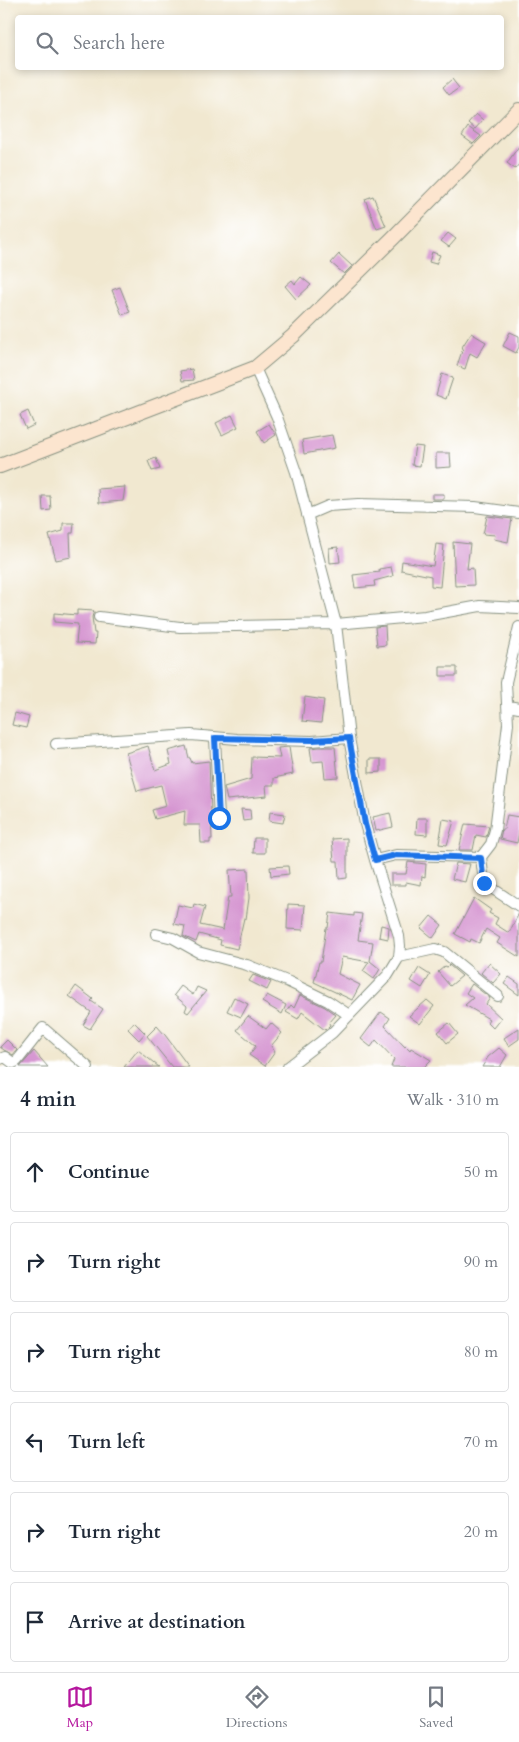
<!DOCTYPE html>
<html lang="en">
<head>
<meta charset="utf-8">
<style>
  :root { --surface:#fff; --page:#f6f6f7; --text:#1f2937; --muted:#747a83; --line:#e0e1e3; --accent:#b5179e }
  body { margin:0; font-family:Cardo,serif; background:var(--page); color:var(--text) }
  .stop { position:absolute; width:15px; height:15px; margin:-11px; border:4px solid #1a73e8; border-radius:50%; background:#fff }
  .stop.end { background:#1a73e8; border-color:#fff; box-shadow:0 1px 5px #0008 }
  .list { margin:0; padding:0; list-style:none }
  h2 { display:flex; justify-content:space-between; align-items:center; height:65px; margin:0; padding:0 20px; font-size:21px }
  h2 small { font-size:16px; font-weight:400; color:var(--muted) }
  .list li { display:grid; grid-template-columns:32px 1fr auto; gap:15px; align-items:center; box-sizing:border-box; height:80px; margin:0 10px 10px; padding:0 10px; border:1px solid var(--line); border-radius:5px }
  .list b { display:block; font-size:19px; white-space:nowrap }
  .list em { font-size:16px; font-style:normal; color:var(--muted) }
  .icon { flex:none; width:28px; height:28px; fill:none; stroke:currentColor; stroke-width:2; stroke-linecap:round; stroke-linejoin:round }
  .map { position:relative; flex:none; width:519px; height:1067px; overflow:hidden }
  .search { position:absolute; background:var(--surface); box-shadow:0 2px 8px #0003; left:15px; right:15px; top:15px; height:55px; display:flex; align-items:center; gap:12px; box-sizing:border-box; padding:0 18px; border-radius:5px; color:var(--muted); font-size:19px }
  .sheet { height:605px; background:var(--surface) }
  nav { display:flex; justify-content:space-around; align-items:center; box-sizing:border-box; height:70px; border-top:1px solid var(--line); background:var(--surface); font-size:14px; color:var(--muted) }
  nav a { display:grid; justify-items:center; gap:2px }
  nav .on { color:var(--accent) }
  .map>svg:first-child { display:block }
  .building { fill:#d696d1 }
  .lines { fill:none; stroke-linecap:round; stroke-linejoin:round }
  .street-casing { stroke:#889282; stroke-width:12 }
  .secondary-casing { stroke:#889282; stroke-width:16 }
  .street { stroke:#fff; stroke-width:10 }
  .secondary { stroke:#fce5cf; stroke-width:14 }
  .route { stroke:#1a73e8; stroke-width:6 }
</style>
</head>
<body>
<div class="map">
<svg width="519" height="1067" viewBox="0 0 519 1067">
  <rect width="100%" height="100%" fill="#fff"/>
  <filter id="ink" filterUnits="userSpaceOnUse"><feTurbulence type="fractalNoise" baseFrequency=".02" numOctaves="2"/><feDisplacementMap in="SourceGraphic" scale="10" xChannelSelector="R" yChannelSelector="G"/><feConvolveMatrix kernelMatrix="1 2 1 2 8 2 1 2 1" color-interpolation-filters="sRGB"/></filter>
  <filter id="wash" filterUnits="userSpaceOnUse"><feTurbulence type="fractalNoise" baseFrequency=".0096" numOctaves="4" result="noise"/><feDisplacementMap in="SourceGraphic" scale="20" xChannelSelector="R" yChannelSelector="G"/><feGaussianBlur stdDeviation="1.12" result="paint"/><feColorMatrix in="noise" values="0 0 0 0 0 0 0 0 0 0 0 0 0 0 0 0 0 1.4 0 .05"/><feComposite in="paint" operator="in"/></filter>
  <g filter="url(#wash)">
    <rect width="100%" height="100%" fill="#f1e8d0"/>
    <g id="blocks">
      <path class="building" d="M452,79L459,88L449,95L443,87Z
        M476,114L483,120L475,129L468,123Z
        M468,127L481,136L473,144L462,136Z
        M519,146V164L515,169L507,163Z
        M373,196L386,226L377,229L365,199Z
        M448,233L456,239L449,247L441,241Z
        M432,252L440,255L436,264L429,262Z
        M339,254L352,266L344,274L331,263Z
        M301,277L311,285L296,299L285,286L292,280L295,284Z
        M120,287L130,312L122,315L112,290Z
        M510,332L519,336V347L516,353L503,346Z
        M471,333L486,342L477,357L470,353L465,369L457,366L463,348L462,347Z
        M192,369L194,380L182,381L180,371Z
        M442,374L453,378L446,399L436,395Z
        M28,411L34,425L26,429L20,415Z
        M232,415L238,427L222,435L216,423Z
        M269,424L276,435L264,443L257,431Z
        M332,435L335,448L304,454L302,440Z
        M415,446L423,447L420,466L412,465Z
        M436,453H450L451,467L436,468Z
        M156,458L160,469L152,471L148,461Z
        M125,487L123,501L99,503L98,489Z
        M432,494H444V499H432Z
        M42,496H50L51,510L43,511Z
        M487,516L512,519L508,542L494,539L495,535L483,534Z
        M63,523H74L73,533H70L71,557L56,560L49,535L63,531Z
        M453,542L470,544L467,569L473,568L474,585L455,586Z
        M436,544L444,545L440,587L431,586V576L401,570L402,561L433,566Z
        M338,547L340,562L330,563L329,548Z
        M391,567L393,576L374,581L375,586L355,588L353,575L380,572L379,569Z
        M77,610L94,611L92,617L94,633H96L95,644L76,643L78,624L54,622V613L77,615Z
        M385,626L386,645L377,646L375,627Z
        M440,667H457V676H440Z
        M305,697L324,700L321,723L302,721Z
        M15,713L29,717L26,728L12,725Z
        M148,746L155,770L171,764L168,751L186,746L189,758H190L192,763L209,761L212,839H210V843H201L200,825H184L185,811L155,819L152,810L166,806L161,785L137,791L126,753Z
        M289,747L293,774L274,778V785H266L267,796L227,800L224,787L251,779L252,757L280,758L278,748Z
        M319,747H335L338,777L325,778L323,761L312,762L310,748Z
        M369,759H381V772L369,773Z
        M241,809L250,810L251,820L243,821Z
        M270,812L285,814L283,823L269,821Z
        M390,813L393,827L376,831L373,817Z
        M507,815L519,817V832L517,843L500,839L502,829H504Z
        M417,818H427V835L416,834Z
        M443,819L454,821L447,845L439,844Z
        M465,824L489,826L486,837L476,835L473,850H459Z
        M254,838H265V853H253Z
        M347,838V878L339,879L338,861H334L332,839Z
        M408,862L426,864L425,877L422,876L421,885L406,882V885H391V874H406Z
        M456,863L470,864L465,882L452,879Z
        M288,866L289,874L271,876L270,867Z
        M248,869L249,898L246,919L244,918L237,949L220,945L221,940L199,934L196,942L183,936L185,926L174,924L178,905L193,908L194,904L205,907L200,925L223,930L228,897H231L229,870Z
        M474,898L491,910L489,913L498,918L495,924L509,933L519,913V957L497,943L500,938L486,929L479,943L471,939L470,942L455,934Z
        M288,904L305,905L303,930L287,929Z
        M330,913L354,916V913L362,914L358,940L373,942L370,961L380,969L374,979L363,971L369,962L342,957L338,974L360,985L352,1000L314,982L319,962H321L326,928H328Z
        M431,916L442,925L433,938L421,928Z
        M381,925L389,927L388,939L379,937Z
        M489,963L501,974L493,983L481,973Z
        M449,965L462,976L450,986L438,972L445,966L447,967Z
        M419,968L430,975L422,988L411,981Z
        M253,975L271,982L267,990L249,981Z
        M509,977L519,984V995L504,984Z
        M472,984L490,998L486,1004L501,1018L493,1028L487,1022L489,1019L465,1005L473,998L466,993Z
        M76,986L93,999L91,1001L103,1009L90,1029L83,1025L91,1012L69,996Z
        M181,986L193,995L197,987L206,991L188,1013L185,1011L187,1006L174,995Z
        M267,995L286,1005L282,1014L262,1002Z
        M300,995L325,1007L336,1015L329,1023L330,1025L325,1030L302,1012L298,1019L286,1012L291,1005L294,1008Z
        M234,997L248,1004L241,1017L227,1011Z
        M427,1000L434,1006L420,1024L409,1016Z
        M381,1012L390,1018L385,1026L405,1047L406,1046L410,1050L411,1048L431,1060L424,1067H391L394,1059L376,1040L371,1047L361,1039Z
        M248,1016L266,1029L271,1023L282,1033L271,1046L275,1052L265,1066L249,1055L256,1046L237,1030Z
        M134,1022L145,1033L139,1040L128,1029Z
        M449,1023L458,1034L447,1043L438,1032Z
        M157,1026L165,1035L189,1067H172L147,1036Z
        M519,1028V1039L509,1046L504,1038Z
        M7,1040L17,1050L13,1055L4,1050L0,1047Z
        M499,1048L507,1055L500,1067H482L488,1057Z
        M138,1050L159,1067H124Z
        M34,1051L48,1067H20Z"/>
    </g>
  </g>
  <g filter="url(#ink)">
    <use href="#blocks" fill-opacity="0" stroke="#889282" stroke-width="1"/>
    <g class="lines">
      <g class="street-casing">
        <path id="street" d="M255,368L277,417L296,472L336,624L349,738L365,824L375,860L399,936L400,946L399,957L388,975L332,1033L288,1067
          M307,515L328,506L358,504L475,507L519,513
          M99,617L180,627L336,624L425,616L480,606L519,608
          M519,627L506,682L508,724L495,830L491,844L481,857L484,883L519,906
          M508,706L519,708
          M215,738L219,818
          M56,744L191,735L237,739L273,740L312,741L349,738
          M375,860L396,855L481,857
          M156,934L173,938L198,952L247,965L289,982L328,1001L349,1015
          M399,957L435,949L444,952L498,996
          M0,1059L5,1057L13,1063L17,1061L43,1028L88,1067"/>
      </g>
      <g class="secondary-casing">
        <path id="secondary" d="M0,466L255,368L293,336L393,238L519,110"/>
      </g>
      <use href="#street" class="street"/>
      <use href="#secondary" class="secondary"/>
    </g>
  </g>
  <g class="lines" filter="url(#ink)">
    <path class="route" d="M219,818L215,738L312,740L349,738L365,824L375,860L396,855L481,858L484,883"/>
  </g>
</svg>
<div class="stop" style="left:219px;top:818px"></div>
<div class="stop end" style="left:484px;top:883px"></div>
<div class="search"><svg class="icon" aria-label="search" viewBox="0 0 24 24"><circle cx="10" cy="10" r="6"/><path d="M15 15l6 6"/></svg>Search here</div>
</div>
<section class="sheet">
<h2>4 min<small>Walk · 310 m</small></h2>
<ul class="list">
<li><svg class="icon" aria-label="ahead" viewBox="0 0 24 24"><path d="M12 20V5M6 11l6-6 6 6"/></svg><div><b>Continue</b></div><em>50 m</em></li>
<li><svg class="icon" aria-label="right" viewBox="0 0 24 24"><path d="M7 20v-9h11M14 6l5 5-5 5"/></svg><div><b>Turn right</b></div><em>90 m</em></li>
<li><svg class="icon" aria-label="right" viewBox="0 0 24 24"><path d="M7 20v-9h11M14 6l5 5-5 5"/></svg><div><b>Turn right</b></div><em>80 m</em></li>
<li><svg class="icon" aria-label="left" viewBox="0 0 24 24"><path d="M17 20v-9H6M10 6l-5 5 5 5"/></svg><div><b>Turn left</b></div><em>70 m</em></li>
<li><svg class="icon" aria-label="right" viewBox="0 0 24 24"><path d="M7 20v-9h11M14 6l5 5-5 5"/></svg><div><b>Turn right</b></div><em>20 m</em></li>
<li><svg class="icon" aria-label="arrive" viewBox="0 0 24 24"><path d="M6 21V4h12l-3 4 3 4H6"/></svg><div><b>Arrive at destination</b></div></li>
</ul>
</section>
<nav>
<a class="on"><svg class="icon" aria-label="map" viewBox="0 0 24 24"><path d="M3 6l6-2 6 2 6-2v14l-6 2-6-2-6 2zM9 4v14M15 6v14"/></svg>Map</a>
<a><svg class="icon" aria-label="directions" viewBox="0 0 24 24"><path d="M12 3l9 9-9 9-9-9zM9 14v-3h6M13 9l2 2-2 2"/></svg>Directions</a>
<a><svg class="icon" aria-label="saved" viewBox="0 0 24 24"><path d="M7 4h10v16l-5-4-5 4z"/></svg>Saved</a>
</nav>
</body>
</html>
